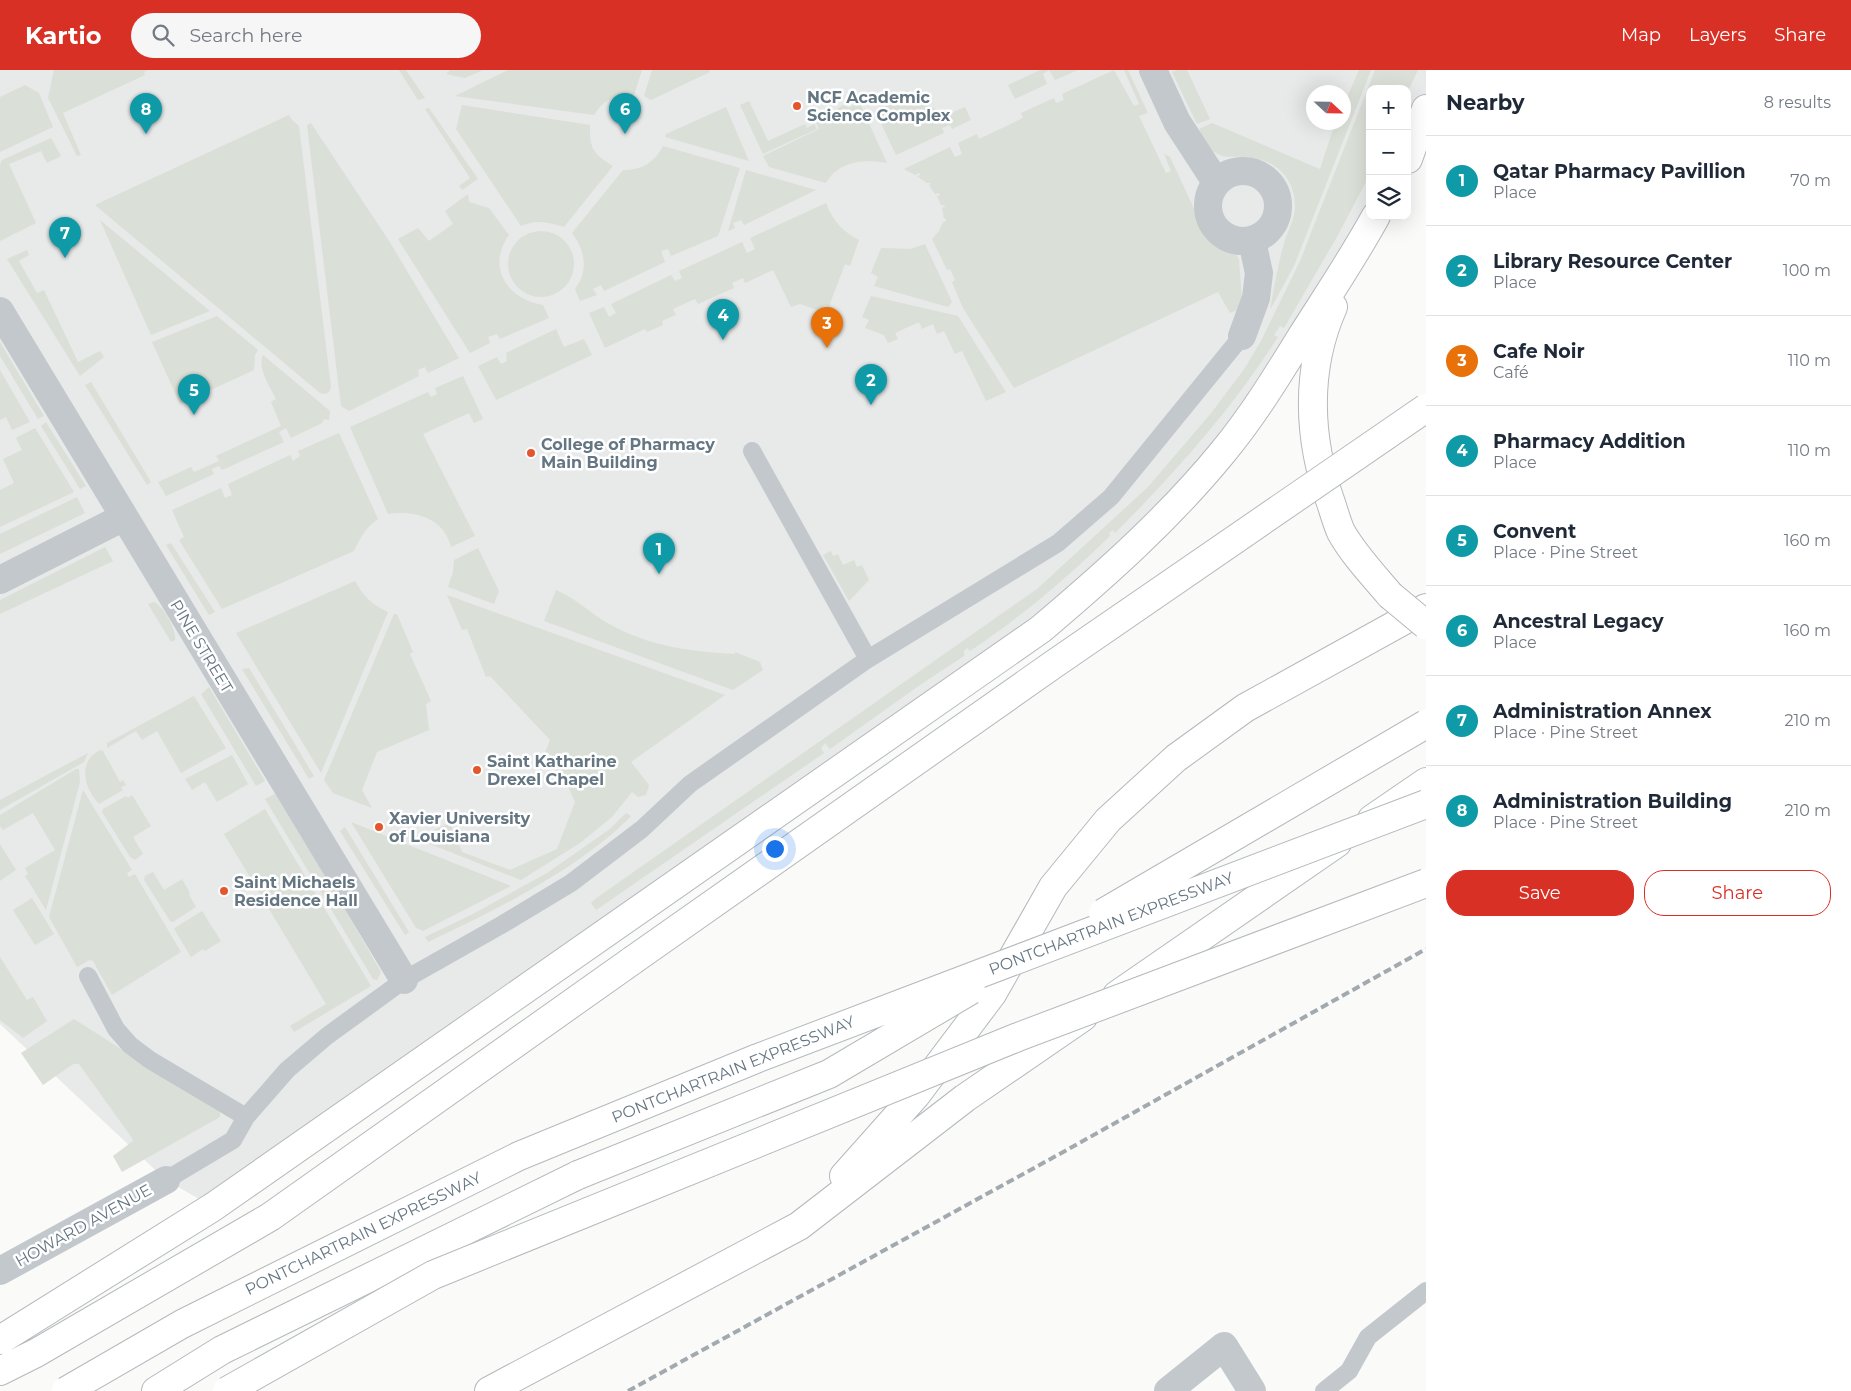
<!DOCTYPE html>
<html lang="en">
<head>
<meta charset="utf-8">
<style>
  :root { --surface:#fff; --page:#f6f6f7; --text:#1f2937; --muted:#747a83; --line:#e0e1e3; --accent:#d93025 }
  body { margin:0; font-family:Montserrat,sans-serif; background:var(--page); color:var(--text) }
  .controls { position:absolute; right:15px; top:15px; display:grid; overflow:hidden; border-radius:10px; box-shadow:0 5px 20px #0002 }
  .controls button { width:45px; height:45px; display:grid; place-items:center; padding:0; border:0; border-bottom:1px solid var(--line); background:var(--surface); color:var(--text); font:25px sans-serif }
  .compass { position:absolute; left:1306px; top:15px; width:45px; height:45px; border-radius:50%; background:var(--surface); box-shadow:0 5px 20px #0002; rotate:112deg }
  .you { position:absolute; left:774px; top:778px; width:18px; height:18px; margin:-12px; border:4px solid #fff; border-radius:50%; background:#1a73e8; box-shadow:0 0 0 8px #1a73e833 }
  .badge { display:grid; place-items:center; width:32px; height:32px; border-radius:50%; background:var(--accent); color:#fff; font-size:16px; font-weight:700 }
  .pin { position:absolute; translate:-50% -41px; filter:drop-shadow(0 1px 2px #0008) }
  .pin::after { content:''; position:absolute; top:26px; width:18px; height:15px; background:inherit; clip-path:polygon(0 0,100% 0,50% 100%) }
  .list { margin:0; padding:0; list-style:none }
  h2 { display:flex; justify-content:space-between; align-items:center; height:65px; margin:0; padding:0 20px; font-size:21px }
  h2 small { font-size:16px; font-weight:400; color:var(--muted) }
  .list li { display:grid; grid-template-columns:32px 1fr auto; gap:15px; align-items:center; box-sizing:border-box; height:90px; padding:0 20px; border-top:1px solid var(--line) }
  .list b { display:block; font-size:19px; white-space:nowrap }
  .list p { margin:0; font-size:16px; white-space:nowrap; color:var(--muted) }
  .list em { font-size:16px; font-style:normal; color:var(--muted) }
  .actions { display:flex; gap:10px; padding:15px 20px }
  .actions a { flex:1; padding:11px 0; border:1px solid var(--accent); border-radius:20px; text-align:center; font-size:18px; color:var(--accent) }
  .actions .main { background:var(--accent); color:#fff }
  .icon { flex:none; width:28px; height:28px; fill:none; stroke:currentColor; stroke-width:2; stroke-linecap:round; stroke-linejoin:round }
  .map { position:relative; flex:none; width:1426px; height:1321px; overflow:hidden }
  header { display:flex; align-items:center; gap:30px; box-sizing:border-box; height:70px; padding:0 25px; background:var(--accent); color:#fff }
  header strong { font-size:24px }
  nav { display:flex; gap:28px; margin-inline-start:auto; font-size:18px }
  .search { width:350px; height:45px; background:var(--page); display:flex; align-items:center; gap:12px; box-sizing:border-box; padding:0 18px; border-radius:28px; color:var(--muted); font-size:19px }
  main { display:flex }
  aside { flex:1; background:var(--surface) }
  .map>svg:first-child { display:block }
  .built { fill:#e8e9e9; fill-rule:evenodd }
  .green { fill:#dadfd7 }
  .lines { fill:none; stroke-linecap:round; stroke-linejoin:round }
  .motorway-casing { stroke:#b4b9bd; stroke-width:30 }
  .service { stroke:#c3c8cc; stroke-width:18 }
  .minor { stroke:#c3c8cc; stroke-width:28 }
  .motorway { stroke:#fff; stroke-width:28 }
  .rail { stroke:#a2aab0; stroke-width:4; stroke-dasharray:8 4; stroke-linecap:butt }
  .motorway-bridge-casing { stroke:#b4b9bd; stroke-width:30; stroke-linecap:butt }
  .motorway-bridge { stroke:#fff; stroke-width:28 }
  .poi-dot { fill:#e4572e; stroke:#fff; stroke-width:2 }
  .labels { text-anchor:middle; stroke-width:5; stroke-linejoin:round; paint-order:stroke }
  .poi-label { font-size:16px; font-weight:bold; fill:#657683; stroke:#fff; text-anchor:start }
  .street-label { font-size:16px; fill:#657683; stroke:#fff }
</style>
</head>
<body>
<header>
<strong>Kartio</strong>
<div class="search"><svg class="icon" aria-label="search" viewBox="0 0 24 24"><circle cx="10" cy="10" r="6"/><path d="M15 15l6 6"/></svg>Search here</div>
<nav><a>Map</a><a>Layers</a><a>Share</a></nav>
</header>
<main>
<div class="map">
<svg width="1426" height="1321" viewBox="0 0 1426 1321">
  <rect width="100%" height="100%" fill="#fafaf8"/>
  <path class="built" d="M0,0H1426V41L1407,91V19H1370V146L1223,382L1041,559L213,1137L166,1110L0,954ZM1314,22H1344V52H1314Z"/>
  <path class="green" d="M54,0H148L144,2L145,5L63,43L81,85L77,86L48,28Z
    M399,0H406L425,28L418,30Z
    M450,0H483L465,8L446,4Z
    M508,0H642L634,25C616,23 603,30 594,45L455,26Z
    M652,0H709L710,2L651,30L644,26Z
    M1040,0H1078L1055,10L1049,0L1043,4L1047,14L1015,29L1008,15Z
    M1114,0L1134,36L1139,34L1124,0H1128L1148,43L1139,46L1166,103L1171,101L1164,84L1170,87L1203,158L1214,173L1221,178L1235,183L1239,189L1242,230L1238,240L1230,243L1218,222L1014,318L963,238L952,212L955,210L950,199L947,200L932,169L939,161L943,152L946,151V148L944,149L942,138L946,136L941,135L937,126L940,125L939,123L935,124L929,115L931,114L930,113H927L917,106L921,105L919,103L915,105L904,99L950,77L955,87L962,84L958,73L977,64L979,69L1023,48L1021,43L1054,28L1056,33L1064,30L1062,24Z
    M1177,0H1187L1210,49L1197,54L1172,2Z
    M1359,0H1371L1294,196L1270,240C1274,218 1278,195 1284,173C1288,160 1295,149 1295,136C1295,106 1272,87 1243,87C1235,86 1227,88 1220,85C1208,80 1204,70 1199,59L1212,53L1320,99L1335,53L1344,52V34Z
    M1375,0H1418L1407,23V19H1370V104L1338,165L1284,258L1280,256L1274,265L1278,267C1232,339 1175,403 1115,463L1113,460L1109,463L1110,466C1067,508 1021,547 970,581L967,578L964,581V586L920,615L830,679L825,673L821,678L824,683L596,840L591,833L595,829L1037,519L1148,417L1212,342L1245,298L1262,269L1300,191Z
    M25,15L39,23L53,57L0,82V27Z
    M907,20L910,28L948,44L965,37L971,50L952,59L950,55L942,58L944,63L896,85L877,45L887,22L894,26Z
    M858,29L887,93C864,89 839,91 826,113L769,97L763,86L819,59L815,49L846,34L848,38L857,34L855,30Z
    M749,31L768,71L805,54L807,58L814,54L817,59L763,84L740,35Z
    M462,35L590,55C589,78 593,84 613,96L564,157C547,152 537,149 521,156L456,59Z
    M726,37L749,91L665,67L666,64Z
    M429,38L478,109L462,120L459,116L470,108L425,39Z
    M289,45L292,50L299,56L331,317L329,322L325,324L320,323L95,135Z
    M311,53L391,174L459,288L428,303L425,297L418,300L419,306L349,341L341,336L307,55Z
    M51,68L61,86L47,93L41,81L9,94L36,153L0,171V95L2,90Z
    M663,76L740,98L718,166L671,186L668,179L661,181L665,192L604,221L601,215L593,219L597,225L580,231L575,219C589,201 585,180 572,163L623,100C642,100 654,93 663,76Z
    M746,100L816,120L744,155L741,150L733,153L735,158L728,161Z
    M468,124L469,132L489,138L509,165C486,197 507,229 543,235L549,248L500,269L497,264L488,267L490,273L470,283L398,169L418,158L429,171L453,154L445,141Z
    M826,133C832,150 843,162 859,170L850,196L845,194L829,236L824,235L820,241L800,234L791,237L773,200L745,213L743,208L732,213L734,218L698,234L695,229L673,239L676,245L662,251L663,255L647,262L645,259L605,278L589,243L604,237L609,247L616,243L611,234L671,205L675,211L682,208L679,201L742,172L747,183L755,179L750,168Z
    M100,150L210,241L151,265Z
    M508 194a33 33 0 1 1 66 0a33 33 0 1 1-66 0Z
    M925,174L952,232L948,237L874,216L878,207L871,203L881,178L910,179Z
    M27,180L29,185L19,191L37,223L44,220L78,292L100,281L104,287L80,306L7,189Z
    M871,226L958,246L1006,322L986,331L962,281L955,284L944,261L937,264L933,254L922,259L919,252L895,263L898,269L888,273L884,265L865,258L869,250L862,247Z
    M217,246L258,280L255,285L254,300L180,334L152,272Z
    M556,259L564,277L584,269L592,285L496,330L478,296L497,287L501,294L507,291L506,283Z
    M0,272L44,346L38,349L0,286Z
    M263,285L330,341L329,350L324,349L322,353L291,368L286,358L279,362L284,372L222,400L219,396L212,399L214,404L166,426L158,412L191,397L194,402L219,391L216,386L281,356L271,332L276,329C270,317 257,298 263,285Z
    M0,300L30,352L12,360L6,347L0,350Z
    M463,306L483,349L474,353L469,343L423,364L475,466L451,477C444,448 415,440 388,444L350,357L428,322L431,327L437,324L435,318Z
    M91,312L151,412L147,415L85,315Z
    M46,352L86,416L80,419L41,356Z
    M35,358L74,422L0,457V420L14,413L3,389L22,380L16,368Z
    M339,363L378,449C366,457 360,468 354,481L222,539L179,470L184,467L172,440L221,418L225,428L232,425L228,414L290,385L293,391L300,386L298,381Z
    M77,427L85,443L0,484V464Z
    M171,473L215,542L209,545L166,475Z
    M105,477L113,491L0,544V530Z
    M478,478L499,521L494,534L448,517L453,502L454,490Z
    M831,481L833,486L838,484L843,495L854,490L857,497L862,495L869,510L849,531L823,485Z
    M355,511C363,526 372,535 388,542L321,703L236,563Z
    M556,520C576,528 592,545 611,555C649,576 692,582 735,584V582L760,592L763,600L733,620L544,551Z
    M447,525L725,625L631,692L649,715L646,725L638,727L632,722L612,747L580,773L521,810L415,768L450,753L462,782L510,800L557,779L575,732L555,687L545,683L550,670L490,606L486,607L467,559L462,560Z
    M154,532C163,536 177,560 175,570L171,572L148,534Z
    M394,544H397L413,582L410,584L431,631L426,634L429,660L377,682L362,720L372,738L333,723L324,710Z
    M249,598L314,706L309,709L242,599Z
    M209,617L265,711L256,716L201,624Z
    M194,626L226,678L181,703L157,661L142,670L136,661L107,678V673Z
    M100,680L103,681L120,712L123,710L126,715L121,717L123,720L99,734C84,718 77,692 100,680Z
    M88,683L84,692L0,740V730Z
    M232,685L248,714L217,732L205,712L192,720L185,709Z
    M76,699H79L80,712L46,840L25,806L28,804L25,798L55,780L33,743L3,760L0,756V745Z
    M83,720L132,800L127,803L129,807L135,804L181,882L112,925L93,891L90,890L77,897L49,847Z
    M275,724L334,820L381,902L377,910L373,909L265,729Z
    M132,725L151,756L133,767L143,784L135,790L130,787L102,742L103,739L126,726L128,728Z
    M265,739L371,916L294,962L290,956L326,934L224,764Z
    M626,743L631,746C613,765 596,777 575,792C529,823 479,848 428,872L425,867L471,845L547,803L610,759Z
    M351,752L511,816L423,861L416,858Z
    M345,757L409,862L405,865L340,761Z
    M0,774L16,800L0,811Z
    M153,802L164,820L182,809L190,823L189,825L196,837L173,852L170,851L144,810L145,806Z
    M32,828L54,864L35,875L13,840Z
    M202,841L221,871L205,881L203,879L191,887L174,859L176,857Z
    M0,887L27,930L33,927L47,951L23,968L0,950Z
    M74,949L220,1042V1047L122,1102L113,1086L133,1071L132,1068L79,994H73L43,1015L21,983Z"/>
  <g class="lines">
    <g class="motorway-casing">
      <path id="motorway" d="M1408,89L1426,39
        M1333,237C1305,300 1308,369 1331,433C1334,442 1337,453 1341,462C1354,485 1373,505 1390,525
        M1372,749L1426,712
        M1117,925L1337,773
        M844,1106L916,1025L992,924L1053,817L1108,750L1176,688L1245,638L1426,538
        M0,1270L213,1137L1041,559C1106,504 1169,448 1223,382C1252,347 1276,308 1300,269C1326,228 1353,188 1376,146
        M0,1301L36,1283L270,1147L633,890
        M156,1321L222,1280L578,1105
        M489,1321L799,1156L965,1028L1083,947"/>
    </g>
    <path class="service" d="M752,381L868,589
      M88,906L116,959L130,975L150,990L246,1047
      M166,1110L233,1070L246,1047L287,1000L327,966L404,910L503,854L571,813L642,759L690,714L868,589L1058,473L1111,427L1242,266
      M1324,1321L1349,1301L1368,1267L1426,1221"/>
    <path class="minor" d="M1153,0L1177,52L1216,112
      M1208 136a35 35 0 1 1 70 0a35 35 0 1 1-70 0Z
      M0,241L404,910
      M1242,266L1256,228L1259,203L1252,171
      M0,510L124,447
      M0,1201L166,1110
      M1168,1321L1224,1276L1252,1321"/>
    <use href="#motorway" class="motorway"/>
    <path class="rail" d="M628,1321L1065,1081L1426,879"/>
    <g class="motorway-bridge-casing">
      <path id="motorway-bridge" d="M1390,525L1426,555
        M1103,843L1426,654
        M633,890L1054,594L1426,338
        M578,1105L829,1004L971,920
        M66,1321L182,1254L519,1086L758,988L1426,734
        M227,1321L433,1205L1018,967L1426,813"/>
    </g>
    <use href="#motorway-bridge" class="motorway-bridge"/>
  </g>
  <g class="poi-dot">
    <circle cx="797" cy="36" r="5"/>
    <circle cx="531" cy="383" r="5"/>
    <circle cx="477" cy="700" r="5"/>
    <circle cx="379" cy="757" r="5"/>
    <circle cx="224" cy="821" r="5"/>
  </g>
  <g class="labels">
    <g class="poi-label">
      <text x="807" y="33">NCF Academic<tspan x="807" dy="18">Science Complex</tspan></text>
      <text x="541" y="380">College of Pharmacy<tspan x="541" dy="18">Main Building</tspan></text>
      <text x="487" y="697">Saint Katharine<tspan x="487" dy="18">Drexel Chapel</tspan></text>
      <text x="389" y="754">Xavier University<tspan x="389" dy="18">of Louisiana</tspan></text>
      <text x="234" y="818">Saint Michaels<tspan x="234" dy="18">Residence Hall</tspan></text>
    </g>
    <g class="street-label">
      <text transform="translate(202 576) rotate(59)" y="6">PINE STREET</text>
      <text transform="translate(1111 853) rotate(-21)" y="6">PONTCHARTRAIN EXPRESSWAY</text>
      <text transform="translate(733 999) rotate(-22)" y="6">PONTCHARTRAIN EXPRESSWAY</text>
      <text transform="translate(83 1155) rotate(-29)" y="6">HOWARD AVENUE</text>
      <text transform="translate(363 1163) rotate(-26)" y="6">PONTCHARTRAIN EXPRESSWAY</text>
    </g>
  </g>
</svg>
<div class="controls">
<button>+</button>
<button>−</button>
<button><svg class="icon" aria-label="layers" viewBox="0 0 24 24"><path d="M12 4l9 5-9 5-9-5zM3 14l9 5 9-5"/></svg></button>
</div>
<svg class="compass" viewBox="-18 -18 36 36"><path d="M0-13l5 13h-10z" fill="#e53935"/><path d="M0 13l5-13h-10z" fill="#747a83"/></svg>
<div class="you"></div>
<div class="pin badge" style="left:659px;top:504px;background:#0f9aa8">1</div>
<div class="pin badge" style="left:871px;top:335px;background:#0f9aa8">2</div>
<div class="pin badge" style="left:827px;top:278px;background:#e8710a">3</div>
<div class="pin badge" style="left:723px;top:270px;background:#0f9aa8">4</div>
<div class="pin badge" style="left:194px;top:345px;background:#0f9aa8">5</div>
<div class="pin badge" style="left:625px;top:64px;background:#0f9aa8">6</div>
<div class="pin badge" style="left:65px;top:188px;background:#0f9aa8">7</div>
<div class="pin badge" style="left:146px;top:64px;background:#0f9aa8">8</div>
</div>
<aside>
<h2>Nearby<small>8 results</small></h2>
<ul class="list">
<li><span class="badge" style="background:#0f9aa8">1</span><div><b>Qatar Pharmacy Pavillion</b><p>Place</p></div><em>70 m</em></li>
<li><span class="badge" style="background:#0f9aa8">2</span><div><b>Library Resource Center</b><p>Place</p></div><em>100 m</em></li>
<li><span class="badge" style="background:#e8710a">3</span><div><b>Cafe Noir</b><p>Café</p></div><em>110 m</em></li>
<li><span class="badge" style="background:#0f9aa8">4</span><div><b>Pharmacy Addition</b><p>Place</p></div><em>110 m</em></li>
<li><span class="badge" style="background:#0f9aa8">5</span><div><b>Convent</b><p>Place · Pine Street</p></div><em>160 m</em></li>
<li><span class="badge" style="background:#0f9aa8">6</span><div><b>Ancestral Legacy</b><p>Place</p></div><em>160 m</em></li>
<li><span class="badge" style="background:#0f9aa8">7</span><div><b>Administration Annex</b><p>Place · Pine Street</p></div><em>210 m</em></li>
<li><span class="badge" style="background:#0f9aa8">8</span><div><b>Administration Building</b><p>Place · Pine Street</p></div><em>210 m</em></li>
</ul>
<div class="actions"><a class="main">Save</a><a>Share</a></div>
</aside>
</main>
</body>
</html>
